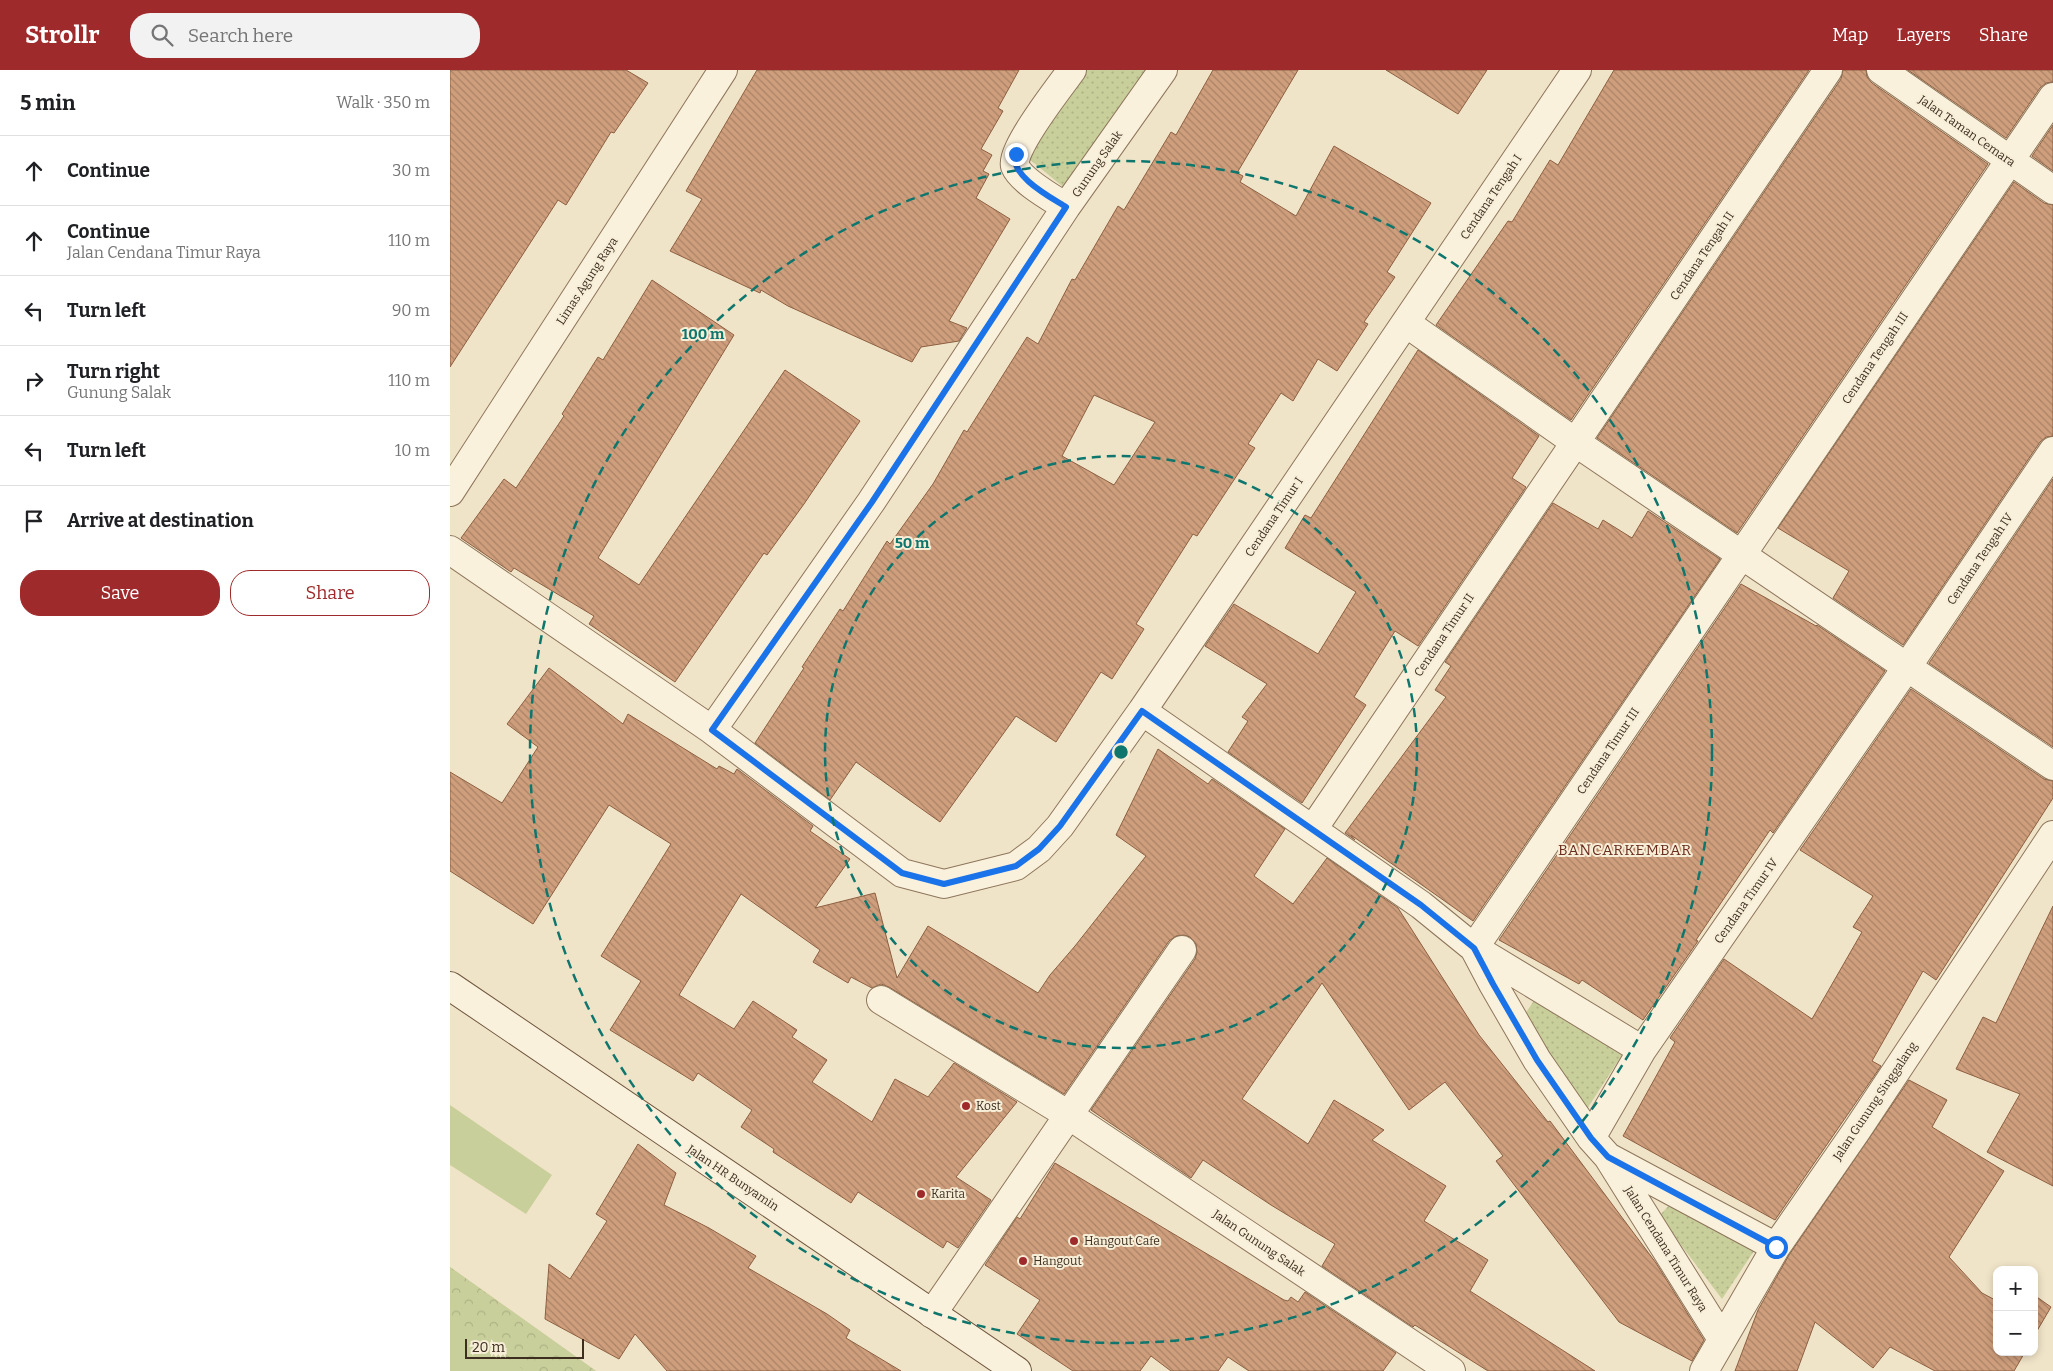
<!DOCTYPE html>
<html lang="en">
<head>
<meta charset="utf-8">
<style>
  :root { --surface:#fff; --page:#f2f2f2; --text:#202124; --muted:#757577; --line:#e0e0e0; --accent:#9e2a2b }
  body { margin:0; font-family:Bitter,serif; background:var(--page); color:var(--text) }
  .controls { position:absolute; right:15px; bottom:15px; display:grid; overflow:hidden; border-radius:10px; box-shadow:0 2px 8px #0003 }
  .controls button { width:45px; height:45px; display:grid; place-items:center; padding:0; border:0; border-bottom:1px solid var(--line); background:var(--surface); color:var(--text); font:25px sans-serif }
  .scale { position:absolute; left:15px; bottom:12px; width:119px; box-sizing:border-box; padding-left:5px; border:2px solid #3d2e20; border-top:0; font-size:14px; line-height:18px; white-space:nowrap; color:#3d2e20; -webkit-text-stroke:4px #f7eed8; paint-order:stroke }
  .stop { position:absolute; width:15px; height:15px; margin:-11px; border:4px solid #1a73e8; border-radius:50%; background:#fff }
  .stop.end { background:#1a73e8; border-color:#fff; box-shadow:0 1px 5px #0008 }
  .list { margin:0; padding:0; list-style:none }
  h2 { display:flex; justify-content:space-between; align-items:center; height:65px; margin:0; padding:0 20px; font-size:21px }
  h2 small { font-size:16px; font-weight:400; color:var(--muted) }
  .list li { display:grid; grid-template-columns:32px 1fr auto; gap:15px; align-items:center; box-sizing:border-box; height:70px; padding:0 20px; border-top:1px solid var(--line) }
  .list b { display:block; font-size:19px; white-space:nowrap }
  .list p { margin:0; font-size:16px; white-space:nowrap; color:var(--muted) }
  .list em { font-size:16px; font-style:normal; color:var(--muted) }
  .actions { display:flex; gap:10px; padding:15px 20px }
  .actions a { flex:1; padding:11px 0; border:1px solid var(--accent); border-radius:20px; text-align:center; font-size:18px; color:var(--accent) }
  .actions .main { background:var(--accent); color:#fff }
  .icon { flex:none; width:28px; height:28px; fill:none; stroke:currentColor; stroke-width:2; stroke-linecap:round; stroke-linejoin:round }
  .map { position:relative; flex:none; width:1603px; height:1301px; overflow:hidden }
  header { display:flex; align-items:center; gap:30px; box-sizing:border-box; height:70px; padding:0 25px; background:var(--accent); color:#fff }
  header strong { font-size:24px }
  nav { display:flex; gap:28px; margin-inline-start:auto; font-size:18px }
  .search { width:350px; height:45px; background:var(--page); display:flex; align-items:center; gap:12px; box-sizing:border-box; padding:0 18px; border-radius:20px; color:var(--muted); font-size:19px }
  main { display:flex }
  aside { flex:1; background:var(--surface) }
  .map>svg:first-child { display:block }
  .grass { fill:#c9cf9b }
  .forest { fill:url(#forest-crowns) }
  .park { fill:url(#park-dots) }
  .building { fill:url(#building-back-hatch); stroke:#8d5f41; fill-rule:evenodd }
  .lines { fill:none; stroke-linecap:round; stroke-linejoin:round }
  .street-casing { stroke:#8d765c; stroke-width:30 }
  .secondary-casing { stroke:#6f573f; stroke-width:30 }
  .street { stroke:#faf1dc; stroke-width:28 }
  .secondary { stroke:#faf1dc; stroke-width:28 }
  .route { stroke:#1a73e8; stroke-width:6 }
  .ring { fill:none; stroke:#0f766e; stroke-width:2.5; stroke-dasharray:9 6 }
  .poi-dot { fill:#9e2a2b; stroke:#f7eed8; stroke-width:2 }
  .labels { text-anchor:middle; stroke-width:4; stroke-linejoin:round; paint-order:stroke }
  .street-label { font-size:12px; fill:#3d2e20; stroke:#f7eed8 }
  .poi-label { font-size:12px; fill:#3d2e20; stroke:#f7eed8; text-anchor:start }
  .quarter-label { font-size:15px; letter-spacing:1px; fill:#6b2e1e; stroke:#f7eed8 }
  .centre { fill:#0f766e; stroke:#f7eed8; stroke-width:2.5 }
  .ring-label { font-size:15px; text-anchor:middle; font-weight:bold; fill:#0f766e; stroke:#f7eed8; stroke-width:4; stroke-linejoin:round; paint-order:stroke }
</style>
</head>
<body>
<header>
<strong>Strollr</strong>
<div class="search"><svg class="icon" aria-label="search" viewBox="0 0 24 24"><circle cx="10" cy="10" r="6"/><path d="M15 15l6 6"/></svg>Search here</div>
<nav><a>Map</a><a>Layers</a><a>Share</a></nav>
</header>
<main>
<aside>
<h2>5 min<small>Walk · 350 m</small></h2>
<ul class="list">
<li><svg class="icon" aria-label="ahead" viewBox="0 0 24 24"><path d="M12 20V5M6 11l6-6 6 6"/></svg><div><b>Continue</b></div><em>30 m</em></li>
<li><svg class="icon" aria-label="ahead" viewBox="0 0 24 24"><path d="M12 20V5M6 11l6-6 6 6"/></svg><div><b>Continue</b><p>Jalan Cendana Timur Raya</p></div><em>110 m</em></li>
<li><svg class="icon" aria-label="left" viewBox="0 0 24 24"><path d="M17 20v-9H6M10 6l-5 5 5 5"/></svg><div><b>Turn left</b></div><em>90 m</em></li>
<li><svg class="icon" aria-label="right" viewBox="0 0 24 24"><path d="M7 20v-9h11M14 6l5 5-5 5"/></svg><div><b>Turn right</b><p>Gunung Salak</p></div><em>110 m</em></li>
<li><svg class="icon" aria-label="left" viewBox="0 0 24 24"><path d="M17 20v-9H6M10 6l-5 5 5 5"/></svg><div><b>Turn left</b></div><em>10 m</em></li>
<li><svg class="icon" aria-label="arrive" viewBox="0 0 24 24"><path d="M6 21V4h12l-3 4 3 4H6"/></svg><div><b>Arrive at destination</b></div></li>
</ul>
<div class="actions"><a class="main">Save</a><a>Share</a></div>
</aside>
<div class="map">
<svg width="1603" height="1301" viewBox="0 0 1603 1301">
  <defs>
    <pattern id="forest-crowns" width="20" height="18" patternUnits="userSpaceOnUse" patternTransform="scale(1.25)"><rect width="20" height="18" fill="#c9cf9b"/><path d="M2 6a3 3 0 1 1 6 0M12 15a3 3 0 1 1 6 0" fill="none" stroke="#aeb285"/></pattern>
    <pattern id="park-dots" width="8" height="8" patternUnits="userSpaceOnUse" patternTransform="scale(1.25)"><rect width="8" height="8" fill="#c9cf9b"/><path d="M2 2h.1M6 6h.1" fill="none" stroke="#aeb285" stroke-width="1.8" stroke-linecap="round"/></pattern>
    <pattern id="building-back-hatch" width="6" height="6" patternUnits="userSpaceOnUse" patternTransform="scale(1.25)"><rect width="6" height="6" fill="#cf9f7d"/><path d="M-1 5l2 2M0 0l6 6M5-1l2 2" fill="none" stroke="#a98266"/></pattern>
  </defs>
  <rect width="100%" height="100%" fill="#f0e4c8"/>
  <path class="grass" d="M0,1035L102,1105L76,1144L0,1095Z
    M0,1197L146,1301H0Z"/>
  <path class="forest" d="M0,1197L146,1301H75L0,1245Z"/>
  <path class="park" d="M632,0H698L617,120L573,84Z
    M1089,923L1176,979L1135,1042L1069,953Z
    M1224,1130L1304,1181L1272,1229L1209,1146Z"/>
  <path class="building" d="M0,0H176L198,13L164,63L161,62L116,135L108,130L0,297Z
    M307,0H569L548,38L553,41L531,79L542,85L533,101L539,104L526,128L560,149L499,251L517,258L509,271L471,277L462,292L338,236L311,220L310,223L220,181L252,129L236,121Z
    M763,0H848L787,103L793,106L790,112L846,146L884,76L981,133L937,202L945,207L914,252L918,254L887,301L868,289L843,331L831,323L798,374L805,378L747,466L743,464L686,554L694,559L662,609L651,602L606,672L566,646L490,752L406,692L380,730L305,673L354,598L352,597L390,539L393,541L437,471L440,474L483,414L514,360L517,362L577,267L588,274L622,209L625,210L668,136L674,140L721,62L726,65ZM644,325L705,352L664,415L612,386Z
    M936,0H1037L1008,44Z
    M1164,0H1359L1121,350L986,255L1058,151L1062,152L1100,90L1108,95Z
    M1393,0H1416L1417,7L1422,13L1538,94L1287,463L1147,368L1391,9Z
    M1458,0H1603V12L1596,13L1590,18L1556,68Z
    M1603,55V101L1582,86Z
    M1564,112L1594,133L1603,135V366L1596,367L1590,372L1453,575L1383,528L1399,501L1328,458Z
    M202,210L284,265L148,488L189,515L335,300L410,351L354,434L317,485L314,483L225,612L139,554L144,546L64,498L61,502L11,468L54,409L66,418L114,346L112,344L148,287L153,290Z
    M968,280L1089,366L1062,408L1076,417L968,576L945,561L904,627L916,635L852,733L778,682L798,651L792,647L817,614L755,576L784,534L868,584L906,522L835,478L855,445L861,448Z
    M1603,409V677L1479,593Z
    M1103,433L1148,459L1153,450L1182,468L1198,441L1270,489L1023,851L901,765L905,770L895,763L996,627L985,620L1001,596L995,592Z
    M1291,514L1366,556L1367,555L1435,601L1323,763L1320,760L1246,870L1248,871L1193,950L1132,910L1129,914L1049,870Z
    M99,598L173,654L178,644L267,699L269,696L284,704L287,699L363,756L360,761L400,789L365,838L425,823L447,908L478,856L588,923L600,905L625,876L696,786L666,765L708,679L758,714L762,709L835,759L804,806L843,834L877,788L948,838L1029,965L1098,1052L1100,1051L1206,1193L1254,1270L1242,1291L1169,1252L1046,1091L1053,1086L995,1012L959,1040L872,913L792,1029L858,1074L884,1030L934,1060L922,1070L996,1116L974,1151L1038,1190L1020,1221L1145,1301H1038L965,1255L963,1257L872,1196L885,1174L821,1135L753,1090L741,1108L641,1040L745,889L747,882L746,874L740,867L734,865L726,866L719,871L614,1024L439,917L431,914L422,918L401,907L398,913L363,892L370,880L291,824L229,925L284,959L303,931L347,960L342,967L377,990L362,1012L422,1052L445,1009L478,1027L504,993L567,1032L506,1107L541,1130L508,1178L497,1171L493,1178L408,1122L401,1133L323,1082L324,1079L291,1057L302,1040L248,1003L243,1011L160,960L191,911L151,886L221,774L159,735L83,854L0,801V702L52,733L88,677L57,654Z
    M1461,619L1594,709L1603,711V728L1486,910L1473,901L1422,991L1431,996L1325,1150L1173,1066L1225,972L1220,968L1274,889L1362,949L1412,862L1403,857L1423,826L1350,780Z
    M1603,836V1116L1537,1082L1570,1024L1506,999L1533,947L1546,953Z
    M1459,1010L1497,1030L1482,1057L1554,1101L1499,1187L1532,1223L1547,1231V1282H1575L1564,1301H1485L1440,1277L1423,1298L1365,1252L1347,1301H1285L1308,1240L1339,1185Z
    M188,1074L226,1103L214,1135L259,1158L306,1186L298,1198L377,1244L400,1260L396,1268L451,1301H217L185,1264L169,1289L95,1249L99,1194L120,1209L157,1151L146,1144Z
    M605,1093L834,1230L838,1231L841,1227L848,1232L855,1222L946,1283L933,1301H799L778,1287L768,1301H721L701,1286L690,1301H623L567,1264L590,1230L535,1195L567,1147L570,1149Z
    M1584,1225L1601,1237L1584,1266Z"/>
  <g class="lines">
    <g class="street-casing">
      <path id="street" d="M1431,0L1603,120
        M616,137C602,128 571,111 565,96C560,80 611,15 622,0
        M956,253L1125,372L1603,696
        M0,422L273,0
        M0,480L262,660L452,803L494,814L566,796L589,779L610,756L692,641L1127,0
        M692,641L971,835L1024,878L1043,914L1087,990L1141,1068L1158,1087L1272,1269
        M262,660L421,432L616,137L713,0
        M863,759L1378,0
        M431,930L617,1044L1001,1301
        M1192,980L1024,878L1603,27
        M1141,1068L1192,980L1457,597L1603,381
        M1160,1088L1326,1177
        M482,1244L732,880
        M1254,1301L1326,1177L1407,1060L1603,765"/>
    </g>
    <g class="secondary-casing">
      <path id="secondary" d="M0,916L567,1301"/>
    </g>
    <use href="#street" class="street"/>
    <use href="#secondary" class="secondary"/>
  </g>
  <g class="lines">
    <path class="route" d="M566,84C558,105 602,128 616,137L422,432L262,660L452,803L494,814L566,796L589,779L610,756L692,641L971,835L1024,878L1043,914L1087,990L1141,1068L1158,1087L1326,1177"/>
  </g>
  <g class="ring">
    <circle cx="671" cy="682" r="296"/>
    <circle cx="671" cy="682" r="591"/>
  </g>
  <g class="poi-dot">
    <circle cx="516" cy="1036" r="5"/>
    <circle cx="471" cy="1124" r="5"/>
    <circle cx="624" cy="1171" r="5"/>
    <circle cx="573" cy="1191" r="5"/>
  </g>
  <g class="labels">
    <g class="street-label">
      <text transform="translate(1517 61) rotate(35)" y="4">Jalan Taman Cemara</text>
      <text transform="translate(647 94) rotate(-55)" y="4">Gunung Salak</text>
      <text transform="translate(1041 127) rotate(-56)" y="4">Cendana Tengah I</text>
      <text transform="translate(1252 186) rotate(-56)" y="4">Cendana Tengah II</text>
      <text transform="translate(137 211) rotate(-57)" y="4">Limas Agung Raya</text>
      <text transform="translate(1425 288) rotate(-56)" y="4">Cendana Tengah III</text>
      <text transform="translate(824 447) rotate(-56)" y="4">Cendana Timur I</text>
      <text transform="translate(1530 489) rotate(-56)" y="4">Cendana Tengah IV</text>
      <text transform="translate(994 565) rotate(-56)" y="4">Cendana Timur II</text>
      <text transform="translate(1158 681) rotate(-56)" y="4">Cendana Timur III</text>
      <text transform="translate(1296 831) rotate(-55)" y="4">Cendana Timur IV</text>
      <text transform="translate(1425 1031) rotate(-56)" y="4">Jalan Gunung Singgalang</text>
      <text transform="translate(283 1108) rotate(34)" y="4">Jalan HR Bunyamin</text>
      <text transform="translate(809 1173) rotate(34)" y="4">Jalan Gunung Salak</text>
      <text transform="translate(1216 1179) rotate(58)" y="4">Jalan Cendana Timur Raya</text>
    </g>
    <g class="poi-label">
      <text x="526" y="1040">Kost</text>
      <text x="481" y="1128">Karita</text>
      <text x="634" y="1175">Hangout Cafe</text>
      <text x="583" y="1195">Hangout</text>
    </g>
    <g class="quarter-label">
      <text x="1175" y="785">BANCARKEMBAR</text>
    </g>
  </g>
  <circle cx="671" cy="682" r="8" class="centre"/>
  <g class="ring-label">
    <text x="253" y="269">100 m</text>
    <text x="462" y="478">50 m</text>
  </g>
</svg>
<div class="controls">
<button>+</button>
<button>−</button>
</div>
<div class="scale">20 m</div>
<div class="stop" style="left:1326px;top:1177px"></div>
<div class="stop end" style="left:566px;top:84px"></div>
</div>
</main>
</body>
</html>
